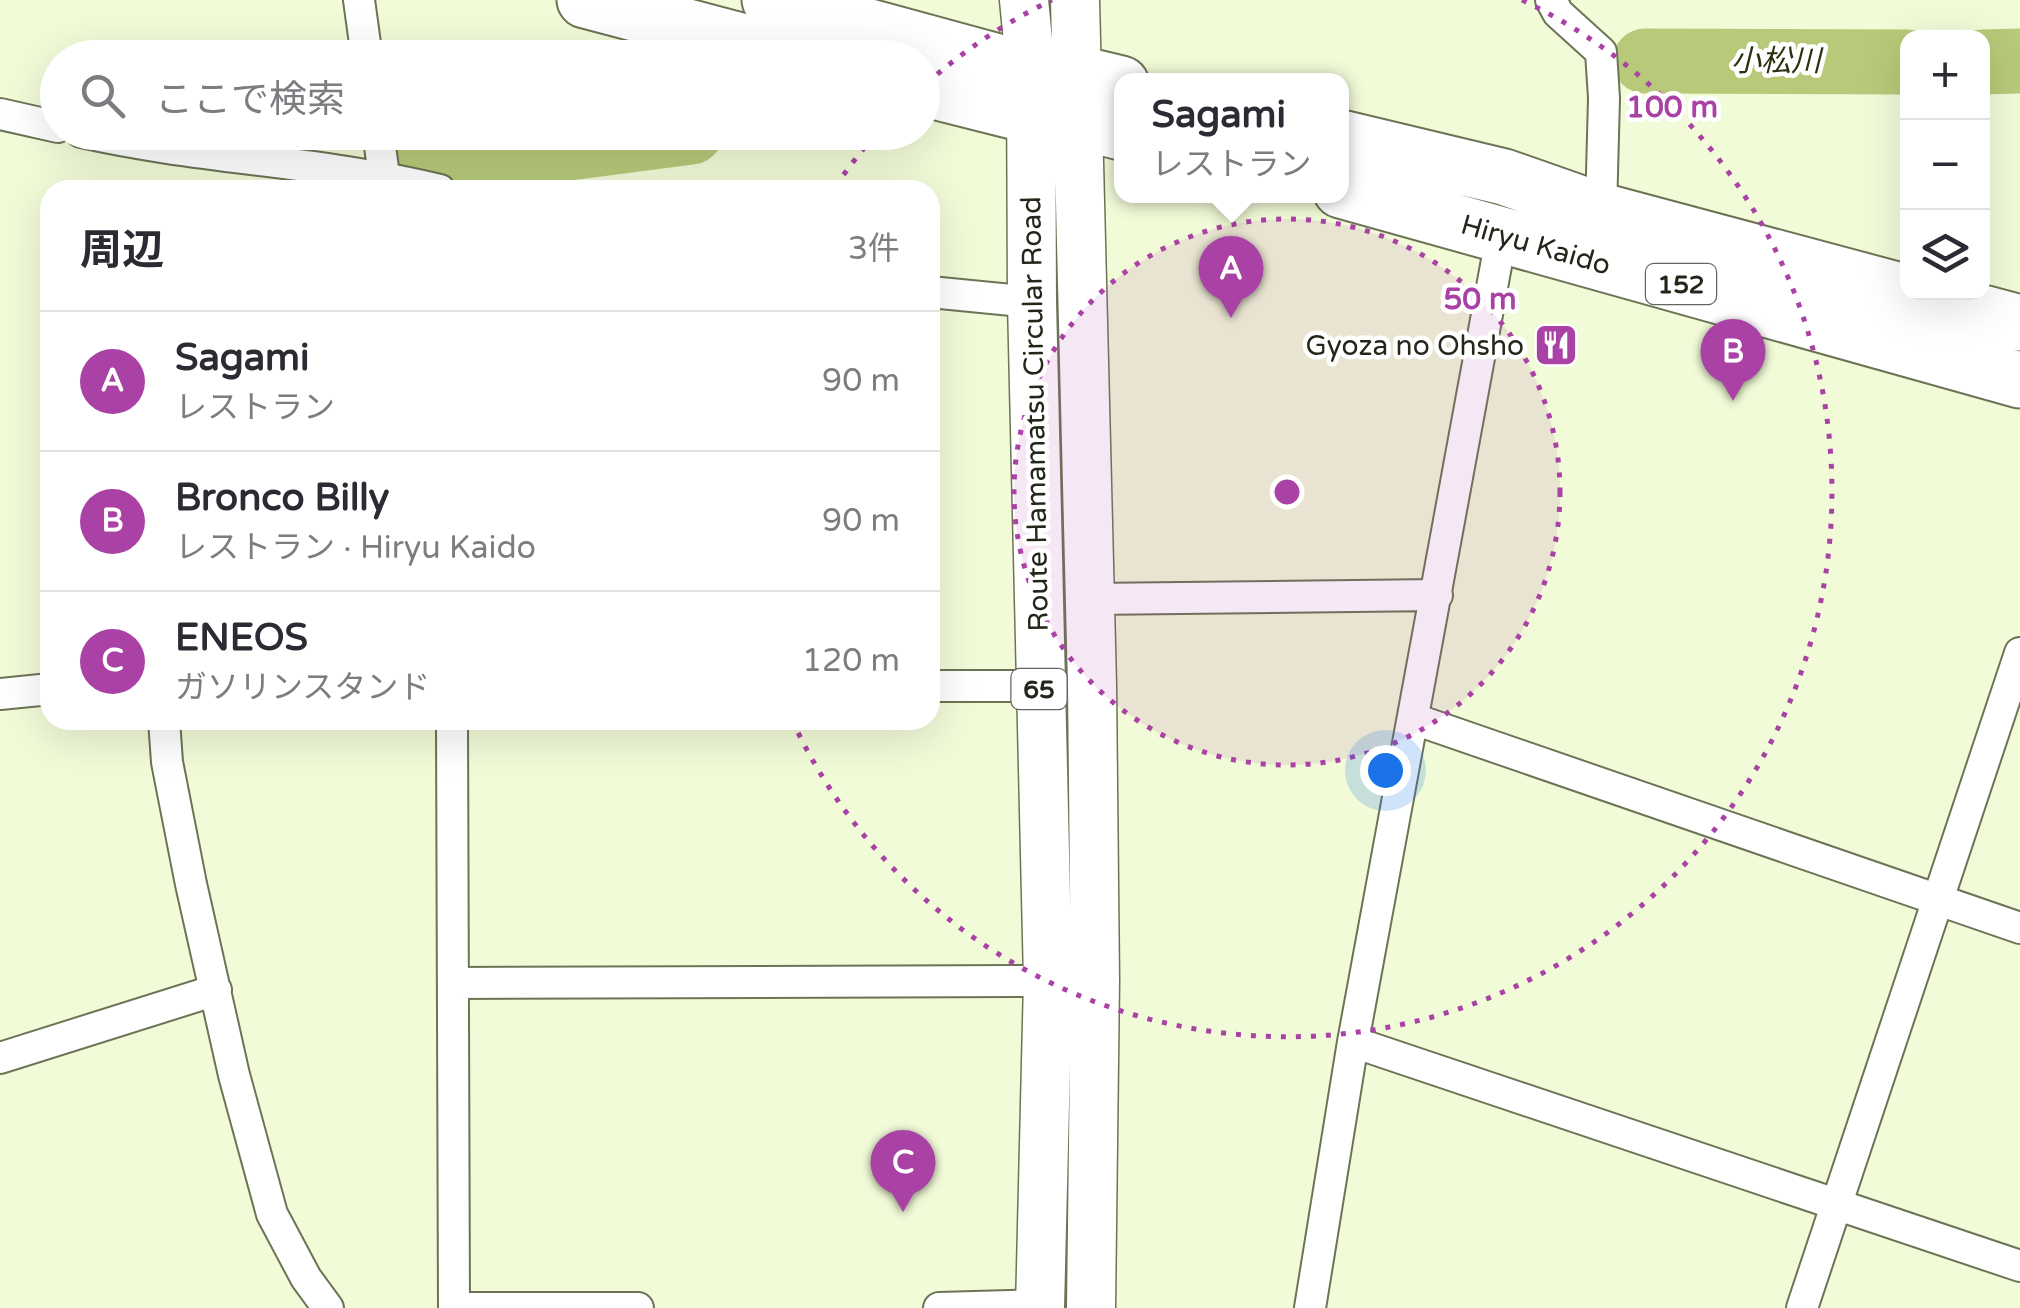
<!DOCTYPE html>
<html lang="ja">
<head>
<meta charset="utf-8">
<style>
  :root { --surface:#fff; --page:#f7f7f7; --text:#2b2b33; --muted:#7c7c81; --line:#e1e1e2; --accent:#aa42a5 }
  body { margin:0; font-family:"Varela Round","Noto Sans JP",sans-serif; background:var(--page); color:var(--text) }
  .controls { position:absolute; right:30px; top:30px; display:grid; overflow:hidden; border-radius:20px; box-shadow:0 10px 40px #0002 }
  .controls button { width:90px; height:90px; display:grid; place-items:center; padding:0; border:0; border-bottom:2px solid var(--line); background:var(--surface); color:var(--text); font:50px sans-serif }
  .you { position:absolute; left:1385px; top:770px; width:35px; height:35px; margin:-25px; border:8px solid #fff; border-radius:50%; background:#1a73e8; box-shadow:0 0 0 15px #1a73e833 }
  .badge { display:grid; place-items:center; width:65px; height:65px; border-radius:50%; background:var(--accent); color:#fff; font-size:32px; font-weight:700 }
  .pin { position:absolute; translate:-50% -82px; filter:drop-shadow(0 2px 5px #0008) }
  .pin::after { content:''; position:absolute; top:52px; width:35px; height:30px; background:inherit; clip-path:polygon(0 0,100% 0,50% 100%) }
  .popup { position:absolute; left:1114px; top:73px; width:235px; height:130px; box-sizing:border-box; display:grid; place-content:center; border-radius:20px; background:var(--surface); filter:drop-shadow(0 2px 8px #0005); font-size:32px; white-space:nowrap; color:var(--muted) }
  .popup b { font-size:38px; color:var(--text) }
  .popup::after { content:''; position:absolute; left:50%; top:100%; margin-left:-20px; border:20px solid transparent; border-top-color:var(--surface) }
  .list { margin:0; padding:0; list-style:none }
  h2 { display:flex; justify-content:space-between; align-items:center; height:130px; margin:0; padding:0 40px; font-size:42px }
  h2 small { font-size:32px; font-weight:400; color:var(--muted) }
  .list li { display:grid; grid-template-columns:65px 1fr auto; gap:30px; align-items:center; box-sizing:border-box; height:140px; padding:0 40px; border-top:2px solid var(--line) }
  .list b { display:block; font-size:38px; white-space:nowrap }
  .list p { margin:0; font-size:32px; white-space:nowrap; color:var(--muted) }
  .list em { font-size:32px; font-style:normal; color:var(--muted) }
  .icon { flex:none; width:55px; height:55px; fill:none; stroke:currentColor; stroke-width:2; stroke-linecap:round; stroke-linejoin:round }
  .map { position:relative; flex:none; width:2020px; height:1308px; overflow:hidden }
  .search { position:absolute; background:var(--surface); box-shadow:0 10px 40px #0002; left:40px; top:40px; width:900px; height:110px; display:flex; align-items:center; gap:25px; box-sizing:border-box; padding:0 35px; border-radius:55px; color:var(--muted); font-size:38px }
  .panel { position:absolute; background:var(--surface); box-shadow:0 10px 40px #0002; left:40px; top:180px; width:900px; height:550px; border-radius:30px }
  .map>svg:first-child { display:block }
  .lines { fill:none; stroke-linecap:round; stroke-linejoin:round }
  .river { stroke:#b8ca79; stroke-width:65 }
  .street-casing { stroke:#6c7455; stroke-width:34 }
  .primary-casing { stroke:#6c7455; stroke-width:51 }
  .highway-casing { stroke:#6c7455; stroke-width:59 }
  .street { stroke:#fff; stroke-width:30 }
  .primary { stroke:#fff; stroke-width:48 }
  .highway { stroke:#fff; stroke-width:55 }
  .ring { fill:none; stroke:#aa42a5; stroke-width:5; stroke-dasharray:5 10 }
  .labels { text-anchor:middle; stroke-width:9; stroke-linejoin:round; paint-order:stroke }
  .shield { fill:#fff; stroke:#65675e; stroke-width:2.5 }
  .shield-label { font-size:25px; font-weight:bold; fill:#232619 }
  .street-label { font-size:28px; fill:#232619; stroke:#fff }
  .poi-label { font-size:28px; fill:#232619; stroke:#fff; text-anchor:end }
  .water-label { font-size:30px; font-style:italic; fill:#2a310e; stroke:#fff }
  .centre { fill:#aa42a5; stroke:#fff; stroke-width:5 }
  .ring-label { font-size:30px; text-anchor:middle; font-weight:bold; fill:#aa42a5; stroke:#fff; stroke-width:9; stroke-linejoin:round; paint-order:stroke }
</style>
</head>
<body>
<div class="map">
<svg width="2020" height="1308" viewBox="0 0 2020 1308">
  <rect width="100%" height="100%" fill="#f2fbd8"/>
  <g class="lines">
    <path class="river" d="M1645,61L1908,62
      M1982,62L2020,61
      M396,162L553,150L691,132"/>
    <g class="street-casing">
      <path id="street" d="M359,0L367,58
        M1551,0L1558,13L1601,52L1604,98L1601,211
        M0,114L58,127
        M81,132C199,159 322,161 440,190
        M378,132L386,190
        M930,292L1032,302
        M1090,599L1437,595
        M930,686H1039
        M0,694L50,689
        M1414,719L2020,928
        M164,720L167,762L191,884L234,1075L272,1214L306,1278L328,1308
        M452,720L454,1308H638
        M453,983L1048,981
        M1353,1042L2020,1266
        M0,1058L216,990
        M939,1308L1040,1305
        M1310,1308L1353,1042L1502,233
        M1802,1308L2020,653"/>
    </g>
    <g class="primary-casing">
      <path id="primary" d="M1024,0L1031,71L1032,302L1048,981L1040,1308
        M1075,0L1092,685L1095,980L1091,1308"/>
    </g>
    <g class="highway-casing">
      <path id="highway" d="M585,0L805,58
        M770,0L1031,71L1075,73L1121,84
        M922,88L1029,115L1078,121L1121,132
        M1341,138L1504,177L1601,211L2020,323
        M1341,190L2020,380"/>
    </g>
    <use href="#street" class="street"/>
    <use href="#primary" class="primary"/>
    <use href="#highway" class="highway"/>
  </g>
  <circle cx="1287" cy="492" r="273" fill="#aa42a5" fill-opacity=".12"/>
  <g class="ring">
    <circle cx="1287" cy="492" r="273"/>
    <path d="M835 187A545 545 0 0 1 876 134M926 84A545 545 0 0 1 1052 0M1522 0A545 545 0 1 1 793 722"/>
  </g>
  <defs>
    <g id="restaurant-square" transform="scale(2.25)"><rect x="-9" y="-9" width="18" height="18" rx="4" fill="#aa42a5" stroke="#fff"/><path d="M-5-6h1v4h1v-4h1v4h1v-4h1v5L-1.5 .5V6h-2V.5L-5-1ZM5-6V6H3V1.5H1.5Q1.5-4 5-6Z" fill="#fff"/></g>
  </defs>
  <g fill-rule="evenodd">
    <use href="#restaurant-square" x="1556" y="345"/>
  </g>
  <g class="labels">
    <g class="shield">
      <rect x="1646" y="264" width="70" height="40" rx="8"/>
      <rect x="1011.5" y="669" width="55" height="40" rx="8"/>
    </g>
    <g class="shield-label">
      <text x="1681" y="293">152</text>
      <text x="1039" y="698">65</text>
    </g>
    <g class="street-label">
      <text transform="translate(1536 244) rotate(16)" y="10">Hiryu Kaido</text>
      <text transform="translate(1034 414) rotate(-91)" y="10">Route Hamamatsu Circular Road</text>
    </g>
    <g class="poi-label">
      <text x="1524" y="355">Gyoza no Ohsho</text>
    </g>
    <g class="water-label">
      <text x="1776" y="71">小松川</text>
    </g>
  </g>
  <circle cx="1287" cy="492" r="15" class="centre"/>
  <g class="ring-label">
    <text x="1672" y="117">100 m</text>
    <text x="1480" y="309">50 m</text>
  </g>
</svg>
<div class="controls">
<button>+</button>
<button>−</button>
<button><svg class="icon" aria-label="layers" viewBox="0 0 24 24"><path d="M12 4l9 5-9 5-9-5zM3 14l9 5 9-5"/></svg></button>
</div>
<div class="you"></div>
<div class="pin badge" style="left:1231px;top:318px">A</div>
<div class="popup"><b>Sagami</b>レストラン</div>
<div class="pin badge" style="left:1733px;top:401px">B</div>
<div class="pin badge" style="left:903px;top:1212px">C</div>
<div class="search"><svg class="icon" aria-label="search" viewBox="0 0 24 24"><circle cx="10" cy="10" r="6"/><path d="M15 15l6 6"/></svg>ここで検索</div>
<section class="panel">
<h2>周辺<small>3件</small></h2>
<ul class="list">
<li><span class="badge">A</span><div><b>Sagami</b><p>レストラン</p></div><em>90 m</em></li>
<li><span class="badge">B</span><div><b>Bronco Billy</b><p>レストラン · Hiryu Kaido</p></div><em>90 m</em></li>
<li><span class="badge">C</span><div><b>ENEOS</b><p>ガソリンスタンド</p></div><em>120 m</em></li>
</ul>
</section>
</div>
</body>
</html>
